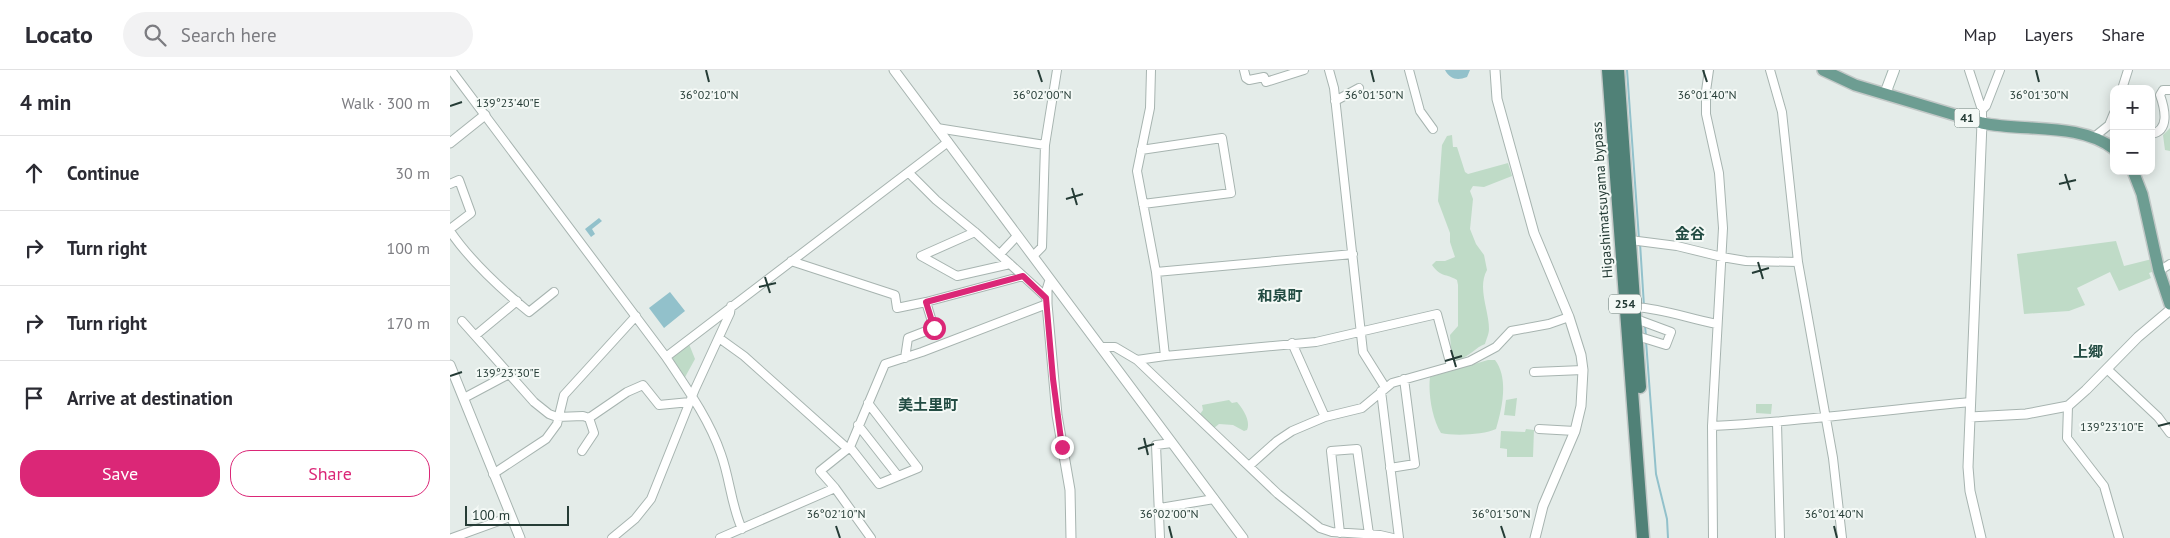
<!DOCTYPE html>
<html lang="en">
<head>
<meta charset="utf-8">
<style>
  :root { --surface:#fff; --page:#f2f2f3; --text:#2b2b33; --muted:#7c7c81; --line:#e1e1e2; --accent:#db2777 }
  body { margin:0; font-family:"PT Sans","Noto Sans JP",sans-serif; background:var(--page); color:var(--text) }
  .controls { position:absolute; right:15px; top:15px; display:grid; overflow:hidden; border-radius:10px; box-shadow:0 2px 12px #0003 }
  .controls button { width:45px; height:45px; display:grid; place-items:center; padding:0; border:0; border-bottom:1px solid var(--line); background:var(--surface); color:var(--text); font:25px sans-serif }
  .scale { position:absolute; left:15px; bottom:12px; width:104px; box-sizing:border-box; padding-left:5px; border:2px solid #253c36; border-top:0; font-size:14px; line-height:18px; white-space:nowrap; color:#253c36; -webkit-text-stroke:4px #f4f9f6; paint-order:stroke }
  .stop { position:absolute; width:15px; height:15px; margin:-11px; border:4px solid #db2777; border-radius:50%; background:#fff }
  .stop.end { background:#db2777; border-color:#fff; box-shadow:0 1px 5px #0008 }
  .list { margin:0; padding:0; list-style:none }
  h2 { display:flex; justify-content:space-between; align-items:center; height:65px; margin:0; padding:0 20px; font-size:21px }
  h2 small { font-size:16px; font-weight:400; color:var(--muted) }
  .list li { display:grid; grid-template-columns:32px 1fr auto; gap:15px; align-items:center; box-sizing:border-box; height:75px; padding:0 20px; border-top:1px solid var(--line) }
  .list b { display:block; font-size:19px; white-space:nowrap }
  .list em { font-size:16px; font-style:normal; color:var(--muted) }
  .actions { display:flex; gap:10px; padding:15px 20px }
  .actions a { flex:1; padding:11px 0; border:1px solid var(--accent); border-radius:20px; text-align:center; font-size:18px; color:var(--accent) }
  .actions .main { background:var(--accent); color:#fff }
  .icon { flex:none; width:28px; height:28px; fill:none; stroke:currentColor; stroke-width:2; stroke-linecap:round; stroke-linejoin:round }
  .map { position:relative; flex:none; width:1720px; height:468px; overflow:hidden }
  header { display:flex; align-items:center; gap:30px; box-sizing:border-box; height:70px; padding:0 25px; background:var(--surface); border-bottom:1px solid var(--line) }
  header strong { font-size:24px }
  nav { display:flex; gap:28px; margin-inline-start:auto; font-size:18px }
  .search { width:350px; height:45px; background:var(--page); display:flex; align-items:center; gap:12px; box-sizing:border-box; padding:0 18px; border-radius:28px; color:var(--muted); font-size:19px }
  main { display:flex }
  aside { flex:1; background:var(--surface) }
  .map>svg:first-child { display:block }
  .green { fill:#bfdbc7 }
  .water { fill:#92c1cb }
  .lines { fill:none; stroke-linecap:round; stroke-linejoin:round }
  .stream { stroke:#92c1cb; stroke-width:2 }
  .minor-casing { stroke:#a7b4b0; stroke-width:10 }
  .tertiary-casing { stroke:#a7b4b0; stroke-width:11 }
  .secondary-casing { stroke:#a3b6b0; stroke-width:12 }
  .primary-casing { stroke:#c2c8c7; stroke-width:14 }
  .trunk-casing { stroke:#c2c8c7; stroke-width:15 }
  .minor { stroke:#fff; stroke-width:8 }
  .tertiary { stroke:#fff; stroke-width:9 }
  .secondary { stroke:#fff; stroke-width:10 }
  .primary { stroke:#6d9d92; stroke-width:11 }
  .trunk { stroke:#508177; stroke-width:12 }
  .route { stroke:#db2777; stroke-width:6 }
  .ticks { fill:none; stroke:#253c36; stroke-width:2 }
  .labels { text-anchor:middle; stroke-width:4; stroke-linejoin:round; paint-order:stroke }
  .shield { fill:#f4f9f6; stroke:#637570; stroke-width:1 }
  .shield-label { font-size:12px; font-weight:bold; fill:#253c36 }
  .street-label { font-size:14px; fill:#253c36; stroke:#f4f9f6 }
  .neighbourhood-label { font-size:15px; font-weight:bold; fill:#234c43; stroke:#f4f9f6 }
  .ticks-label { font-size:12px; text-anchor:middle; fill:#253c36; stroke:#f4f9f6; stroke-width:4; stroke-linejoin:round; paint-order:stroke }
</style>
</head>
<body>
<header>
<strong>Locato</strong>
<div class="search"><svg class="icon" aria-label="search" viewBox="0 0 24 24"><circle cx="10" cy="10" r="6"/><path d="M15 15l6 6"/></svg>Search here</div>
<nav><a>Map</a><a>Layers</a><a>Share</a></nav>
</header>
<main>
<aside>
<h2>4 min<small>Walk · 300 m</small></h2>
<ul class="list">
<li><svg class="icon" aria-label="ahead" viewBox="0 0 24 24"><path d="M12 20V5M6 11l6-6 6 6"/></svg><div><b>Continue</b></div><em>30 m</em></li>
<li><svg class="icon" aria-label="right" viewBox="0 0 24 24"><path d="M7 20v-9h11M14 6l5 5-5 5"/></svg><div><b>Turn right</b></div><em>100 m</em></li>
<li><svg class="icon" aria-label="right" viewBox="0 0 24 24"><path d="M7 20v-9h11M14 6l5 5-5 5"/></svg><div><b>Turn right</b></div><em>170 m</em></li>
<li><svg class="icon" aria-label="arrive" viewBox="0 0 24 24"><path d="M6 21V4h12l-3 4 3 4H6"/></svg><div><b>Arrive at destination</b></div></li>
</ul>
<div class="actions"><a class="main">Save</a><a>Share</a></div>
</aside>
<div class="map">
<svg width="1720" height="468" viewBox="0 0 1720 468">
  <rect width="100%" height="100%" fill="#e4ece9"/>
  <path class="green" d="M1720,58V81L1715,80L1713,65Z
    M1002,65L1003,77H1007L1015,102L1018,104L1058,93L1062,106L1034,117L1023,116L1020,121L1023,129L1020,159L1026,174L1034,185L1037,200C1027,218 1039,240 1039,259C1039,264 1036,270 1035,274C1026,277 1019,287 1006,291L1001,279L1000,265L1008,256V215L1007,210C996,203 991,208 982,195L986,191H995L1005,187L1000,172V163L988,131L992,75L997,66Z
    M1666,171L1674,196L1702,189L1705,201L1699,203L1701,208L1669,221L1660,202L1627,218L1635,235L1619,241L1574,244L1567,184Z
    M239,274L245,289L234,309L222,291L223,287Z
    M1038,290H1045C1059,308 1052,339 1046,359C1034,365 1003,366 991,363C982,349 978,323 980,307Z
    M1067,328L1065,346L1054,345L1056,330Z
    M779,330L782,333L787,332C793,339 801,351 797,360L794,361L783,355L769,354L764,358L759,356L750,344L753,340L752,335Z
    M1306,334H1322L1321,344L1306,343Z
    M1076,359L1084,360L1083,387H1057V379L1050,378L1051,361L1075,362Z"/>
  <path class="water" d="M995,0H1020L1017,7C1007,11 1000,9 995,0Z
    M149,148L152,151L142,159L145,164L141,167L135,159Z
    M220,222L235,241L214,258L199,238Z"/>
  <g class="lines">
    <path class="stream" d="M1177,0L1189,169
      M1190,173L1194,236
      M1195,256L1196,266
      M1196,271L1206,404L1217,449L1218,468"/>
    <g class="minor-casing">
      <path id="minor" d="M1,0L216,287C236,317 259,349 271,384C280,409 281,435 292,459
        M701,0L700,38L687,101L706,202L715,286
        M794,0L796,8L799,10L814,7L816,12L854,0
        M879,0L884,18L913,282L935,317
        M959,0L970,41L983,59
        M1259,0L1256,21V44L1269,103L1273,158L1262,356L1263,468
        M1320,0L1332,42L1348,192L1383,388L1392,468
        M1519,0L1532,40V53
        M1672,19L1678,0
        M885,31L909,18
        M1532,40L1536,36L1550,0
        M487,58L595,75
        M1701,64C1720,61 1715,39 1710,25L1713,20H1720
        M1644,67L1659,55L1664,43
        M691,80L772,68L781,123L693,134
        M459,103L486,130L525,162L596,227
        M0,114L9,110L21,143L0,159
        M0,161C21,192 51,219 79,242L104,222
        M525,162L471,186L507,206L560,194
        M1180,170L1227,176L1272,187L1296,191L1348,192
        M550,184L567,166
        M583,186L592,177L595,75L607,0
        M341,191L445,225L447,238L476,232L573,206
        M1709,201L1720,194
        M706,202L903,184
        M1185,237C1215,239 1239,249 1267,254
        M1186,249L1221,262L1216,275L1187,266
        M12,251L84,332L99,344L107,347L133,346L139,348L177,322L193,315L209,335L240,332
        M26,265L67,231
        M269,268L294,286L398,379
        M842,273L875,347
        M651,277H665L687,290L828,424L870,458L882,462L930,465L943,468
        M216,287L498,72
        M455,288L458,268L484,258L476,232
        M687,290L715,286L866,272L987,244L1001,296
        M1657,299L1708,347L1720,363
        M1084,302L1133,300
        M931,321L949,468
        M14,328L59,304
        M1618,336L1617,368L1654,416L1669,468
        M1327,353L1330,468
        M408,355L448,406
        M1262,356C1349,352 1434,340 1521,332
        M1089,359L1125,361
        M400,377L429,414L468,398L418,333
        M132,381L144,363L139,348
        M799,396L827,371L842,361L875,347L912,338L942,313L1020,291L1046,277L1061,261L1099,254L1119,247
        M940,398L965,394L954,309
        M43,404L96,369L107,354L114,325L186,246
        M710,438L764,429
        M890,463L881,381L907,379L919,464
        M2,468L60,447
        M162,468L185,449L201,429L245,319L280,243L281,236
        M270,468L385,418
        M421,468L385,418L370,401L400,377L435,294L472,282L597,234
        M710,468L706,375L722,373"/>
    </g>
    <g class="tertiary-casing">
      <path id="tertiary" d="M444,0L793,468
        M1045,0L1047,29L1084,163L1119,247L1131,285L1133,300L1131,336L1125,361L1093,436L1085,468
        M0,73L35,45
        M600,210L597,220V234L607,345L620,420L621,468
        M0,295L70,468
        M1520,347L1576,344L1618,336L1636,320L1688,267L1720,240
        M1531,468L1520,421L1518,397L1532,53"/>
    </g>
    <g class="secondary-casing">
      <path id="secondary" d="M1435,24L1444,0"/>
    </g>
    <g class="primary-casing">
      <path id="primary" d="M1373,0L1405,15L1532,53C1574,62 1630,52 1664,79
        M1683,101L1692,124L1709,201L1720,234"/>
    </g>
    <g class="trunk-casing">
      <path id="trunk" d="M1158,0L1193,468
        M1168,0L1190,317"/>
    </g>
    <use href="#minor" class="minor"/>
    <use href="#tertiary" class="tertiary"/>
    <use href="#secondary" class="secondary"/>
    <use href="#primary" class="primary"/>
    <use href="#trunk" class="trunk"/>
  </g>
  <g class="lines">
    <path class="route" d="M484,258L476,232L573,206L596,228L603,309L612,377"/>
  </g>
  <path class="ticks" d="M256,0L259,12M588,0L592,12M921,0L924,12M1253,0L1257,12M1586,0L1589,12M0,36L12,32M1615,104L1620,120M1609,114L1626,110M622,118L627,135M616,129L633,124M1308,192L1313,209M1302,203L1319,198M315,207L320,223M309,217L326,213M1001,280L1006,297M995,291L1012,286M0,306L12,302M1708,356L1720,353M694,368L698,385M688,379L704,374M386,456L390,468M719,456L722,468M1051,456L1055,468M1384,456L1387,468"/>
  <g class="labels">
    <g class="shield">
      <rect x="1504.5" y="38.5" width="25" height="19" rx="4"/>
      <rect x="1159" y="224.5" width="32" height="19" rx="4"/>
    </g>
    <g class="shield-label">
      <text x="1517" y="52">41</text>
      <text x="1175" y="238">254</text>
    </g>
    <g class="street-label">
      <text transform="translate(1152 130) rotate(-94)" y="5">Higashimatsuyama bypass</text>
    </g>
    <g class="neighbourhood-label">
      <text x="1240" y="169">金谷</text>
      <text x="830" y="231">和泉町</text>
      <text x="1638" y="287">上郷</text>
      <text x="478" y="340">美土里町</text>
    </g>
  </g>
  <g class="ticks-label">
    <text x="259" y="29">36°02'10"N</text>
    <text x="592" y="29">36°02'00"N</text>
    <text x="924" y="29">36°01'50"N</text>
    <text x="1257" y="29">36°01'40"N</text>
    <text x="1589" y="29">36°01'30"N</text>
    <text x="58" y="37">139°23'40"E</text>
    <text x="58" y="307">139°23'30"E</text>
    <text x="1662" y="361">139°23'10"E</text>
    <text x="386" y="448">36°02'10"N</text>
    <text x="719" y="448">36°02'00"N</text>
    <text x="1051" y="448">36°01'50"N</text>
    <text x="1384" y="448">36°01'40"N</text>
  </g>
</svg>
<div class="controls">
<button>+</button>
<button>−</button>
</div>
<div class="scale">100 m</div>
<div class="stop" style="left:484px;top:258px"></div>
<div class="stop end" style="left:612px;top:377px"></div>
</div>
</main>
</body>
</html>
